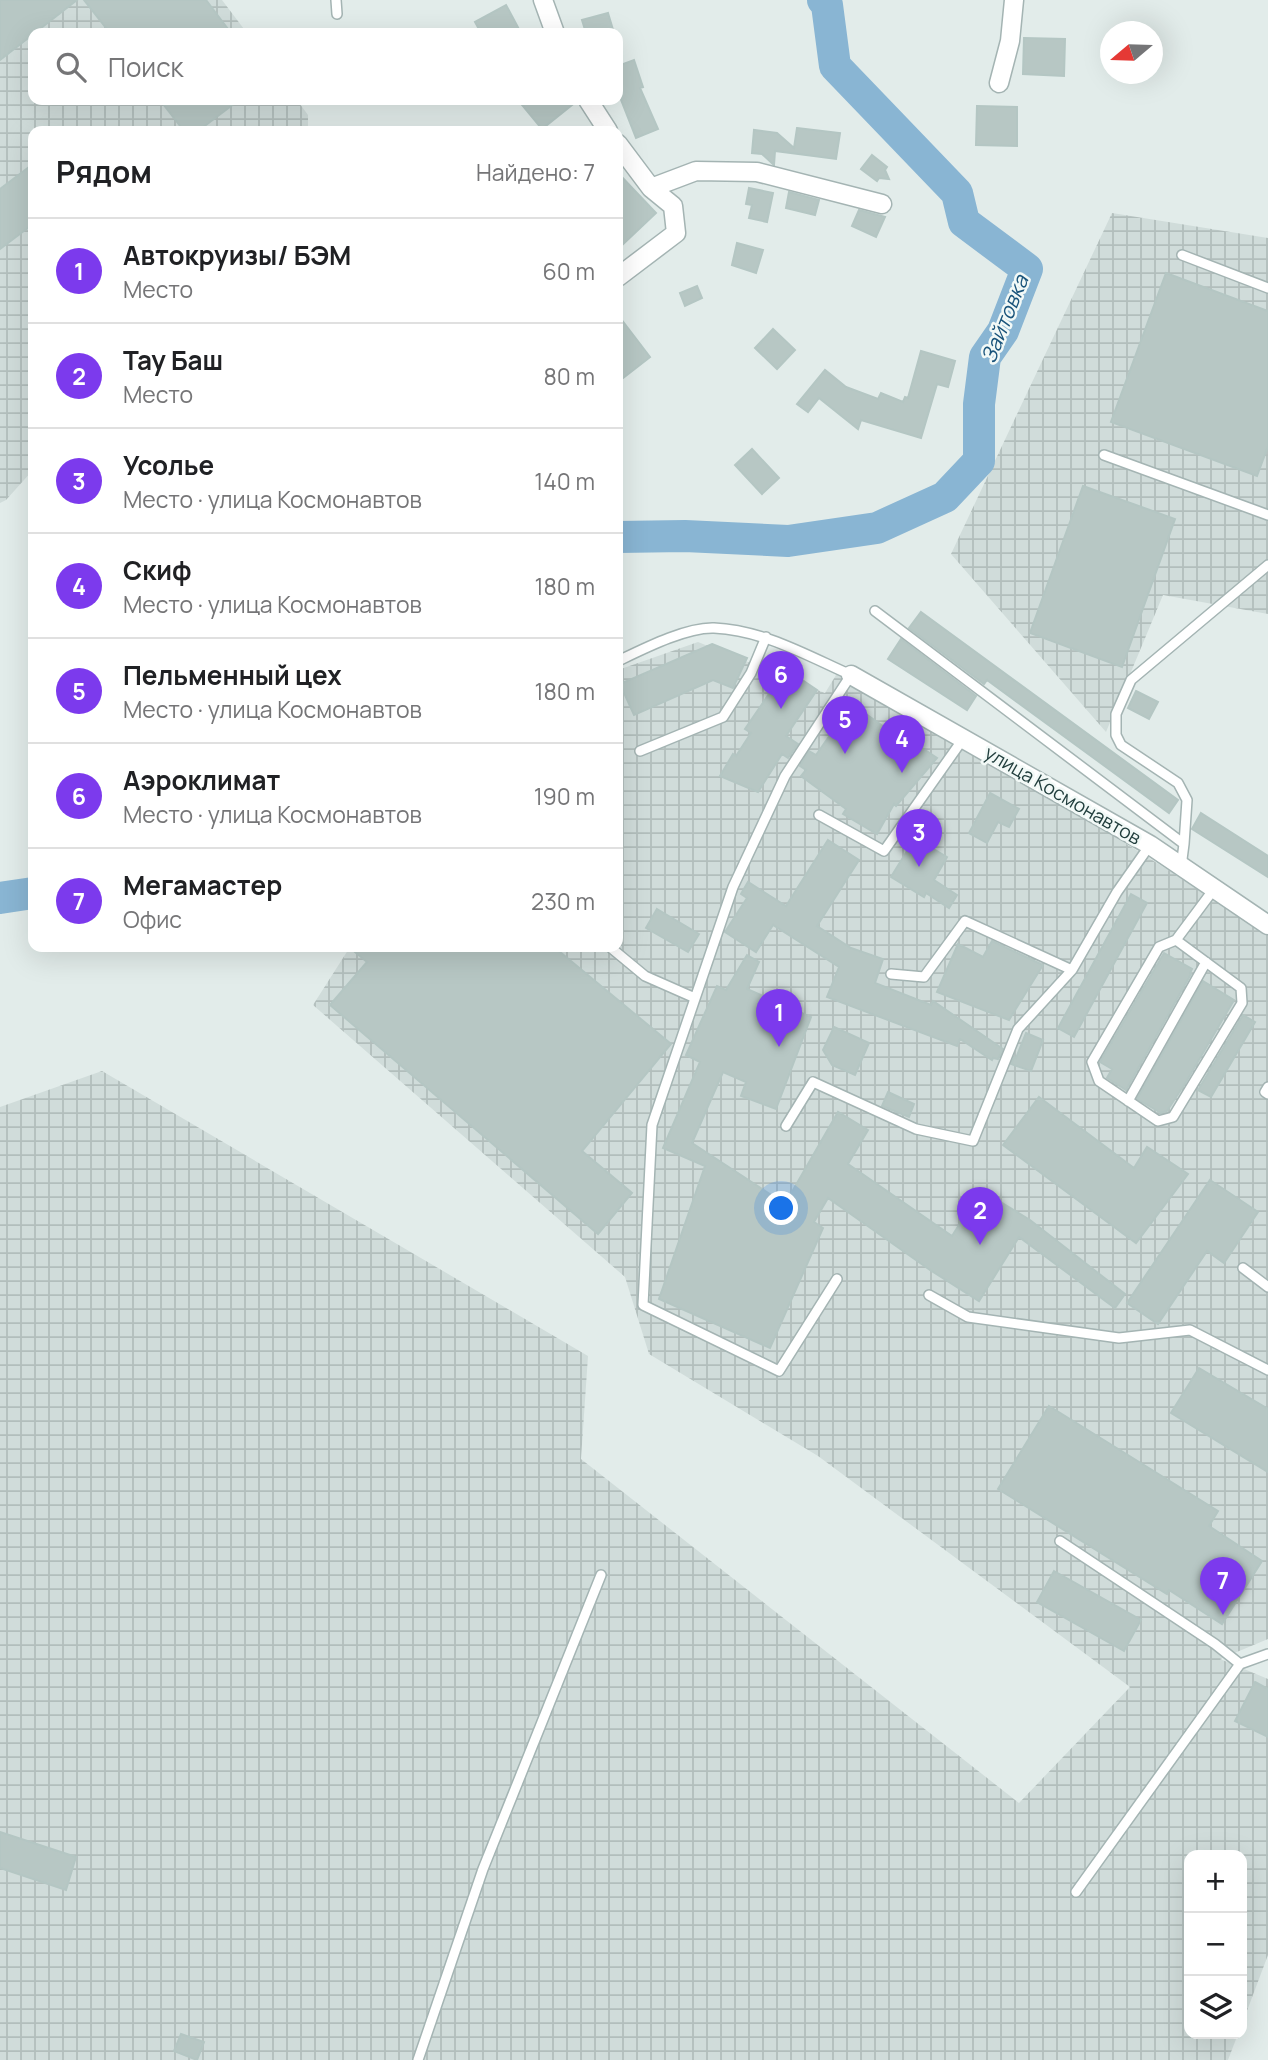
<!DOCTYPE html>
<html lang="ru">
<head>
<meta charset="utf-8">
<style>
  :root { --surface:#fff; --page:#f2f2f2; --text:#202124; --muted:#757577; --line:#e0e0e0; --accent:#7c3aed }
  body { margin:0; font-family:Manrope,sans-serif; background:var(--page); color:var(--text) }
  .controls { position:absolute; right:21px; bottom:21px; display:grid; overflow:hidden; border-radius:14px; box-shadow:0 7px 28px #0002 }
  .controls button { width:63px; height:63px; display:grid; place-items:center; padding:0; border:0; border-bottom:2px solid var(--line); background:var(--surface); color:var(--text); font:35px sans-serif }
  .compass { position:absolute; left:1100px; top:21px; width:63px; height:63px; border-radius:50%; background:var(--surface); box-shadow:0 7px 28px #0002; rotate:251deg }
  .you { position:absolute; left:782px; top:1209px; width:24px; height:24px; margin:-18px; border:5px solid #fff; border-radius:50%; background:#1a73e8; box-shadow:0 0 0 10px #1a73e833 }
  .badge { display:grid; place-items:center; width:46px; height:46px; border-radius:50%; background:var(--accent); color:#fff; font-size:23px; font-weight:700 }
  .pin { position:absolute; translate:-50% -58px; filter:drop-shadow(0 2px 4px #0008) }
  .pin::after { content:''; position:absolute; top:37px; width:24px; height:21px; background:inherit; clip-path:polygon(0 0,100% 0,50% 100%) }
  .list { margin:0; padding:0; list-style:none }
  h2 { display:flex; justify-content:space-between; align-items:center; height:91px; margin:0; padding:0 28px; font-size:30px }
  h2 small { font-size:23px; font-weight:400; color:var(--muted) }
  .list li { display:grid; grid-template-columns:46px 1fr auto; gap:21px; align-items:center; box-sizing:border-box; height:105px; padding:0 28px; border-top:2px solid var(--line) }
  .list b { display:block; font-size:26px; white-space:nowrap }
  .list p { margin:0; font-size:23px; white-space:nowrap; color:var(--muted) }
  .list em { font-size:23px; font-style:normal; color:var(--muted) }
  .icon { flex:none; width:38px; height:38px; fill:none; stroke:currentColor; stroke-width:2; stroke-linecap:round; stroke-linejoin:round }
  .map { position:relative; flex:none; width:1268px; height:2060px; overflow:hidden }
  .search { position:absolute; background:var(--surface); box-shadow:0 7px 28px #0002; left:28px; top:28px; width:595px; height:77px; display:flex; align-items:center; gap:18px; box-sizing:border-box; padding:0 24px; border-radius:14px; color:var(--muted); font-size:26px }
  .panel { position:absolute; background:var(--surface); box-shadow:0 7px 28px #0002; left:28px; top:126px; width:595px; height:826px; border-radius:14px }
  .map>svg:first-child { display:block }
  .industrial { fill:url(#industrial-grid) }
  .lines { fill:none; stroke-linecap:round; stroke-linejoin:round }
  .river { stroke:#89b5d3; stroke-width:32 }
  .building { fill:#b7c7c4; stroke:#b4c6c3; stroke-width:2 }
  .service-casing { stroke:#a4b4b3; stroke-width:12 }
  .minor-casing { stroke:#a4b4b3; stroke-width:21 }
  .service { stroke:#fff; stroke-width:9 }
  .minor { stroke:#fff; stroke-width:18 }
  .labels { text-anchor:middle; stroke-width:5; stroke-linejoin:round; paint-order:stroke }
  .street-label { font-size:19px; fill:#213e3d; stroke:#f2f9f7 }
  .water-label { font-size:21px; font-style:italic; fill:#1a547b; stroke:#f2f9f7 }
</style>
</head>
<body>
<div class="map">
<svg width="1268" height="2060" viewBox="0 0 1268 2060">
  <defs>
    <pattern id="industrial-grid" width="8" height="8" patternUnits="userSpaceOnUse" patternTransform="scale(1.75)"><rect width="8" height="8" fill="#d0dcda"/><path d="M0 4h8M4 0v8" fill="none" stroke="#b2bebc"/></pattern>
  </defs>
  <rect width="100%" height="100%" fill="#e2ecea"/>
  <path class="industrial" d="M0,0H222L247,33H33V100H297L308,115V131H33V470L6,500L0,503Z
    M1112,213L1268,238V614L1163,595L1106,732L951,554Z
    M698,642L825,693L841,667L1165,868L1268,935V1639L1220,1659L1268,1679V1955L1242,2024V1855H1189V2034H1238L1228,2060H0V1107L102,1071L588,1356L581,1459L1019,1803L1130,1687L818,1456L649,1354L625,1277L313,1005L350,947H618V670Z"/>
  <g class="lines">
    <path class="river" d="M618,537L685,536L788,541L877,528L945,497L979,461V404L985,357L1003,331L1027,269L964,222L957,193L835,66L827,5L823,0
      M0,898L33,893"/>
  </g>
  <path class="building" d="M0,0H77L0,60Z
    M84,0H206L231,33H110Z
    M506,5L521,33H481L475,22Z
    M608,13L614,33H586L582,20Z
    M1024,38L1065,39L1064,76L1023,74Z
    M634,60L643,87L640,88L658,129L636,138L618,92V66Z
    M160,100H239L198,131H184Z
    M518,100H577V101L542,129Z
    M977,106L1017,107V146L976,145Z
    M797,128L840,133L836,159L775,151L774,165L762,154L752,153L754,130L777,133L794,148Z
    M872,155L887,167L885,170L889,179L879,178L877,181L861,169Z
    M33,164V224L0,249V189Z
    M618,173L656,213L618,249Z
    M749,188L773,193L767,222L749,218L752,205L746,204Z
    M789,192L819,200L815,215L786,208Z
    M859,210L885,217L876,237L852,226Z
    M737,243L763,250L756,273L732,265Z
    M1166,273L1268,311V446L1257,476L1111,422Z
    M697,286L702,298L685,306L680,293Z
    M618,315L650,357L618,382Z
    M773,329L795,350L777,369L755,348Z
    M921,351L955,361L948,387L937,384L921,438L861,420L858,429L819,398L808,412L797,404L825,370L846,387L878,399L881,393L903,402L905,397L908,398Z
    M752,449L779,478L762,494L735,465Z
    M1083,486L1175,519L1122,667L1030,633Z
    M921,612L1178,800L1169,813L987,680L984,684L909,628Z
    M901,639L976,696L967,710L888,659Z
    M712,644L747,658L733,688L713,680L634,715L620,684Z
    M786,669L817,690L786,736L798,744L788,758L782,754L758,792L720,776L733,754L736,756L751,733L745,729Z
    M1136,691L1158,702L1149,719L1128,708Z
    M852,704L901,739L904,736L937,758L896,806L894,804L877,834L843,814L846,809L801,776L806,770L800,766L809,751L816,755Z
    M990,793L1019,809L1009,827L998,822L987,843L969,833Z
    M1201,813L1268,856V877L1192,829Z
    M915,838L947,857L934,880L957,895L949,908L926,893L924,897L891,877Z
    M828,840L859,860L817,926L851,948L883,959L875,983L931,1005L933,1001L1003,1049L998,1059L993,1058L992,1060L960,1039L957,1046L827,997L839,967L773,925L756,952L725,932L747,898L741,894L748,882L786,906Z
    M1131,894L1147,903L1074,1037L1058,1028Z
    M657,909L699,934L688,952L646,928Z
    M992,941L1043,965L1009,1020L937,992L958,944L983,957Z
    M349,947H554L671,1044L582,1151L632,1193L598,1234L330,1005L367,962Z
    M1164,953L1192,969L1190,973L1191,974L1126,1090L1107,1078L1112,1069L1100,1062Z
    M747,955L759,962L747,989L811,1017L776,1109L741,1096L746,1082L723,1072L692,1143L785,1204L838,1112L868,1130L848,1164L952,1236L981,1190L1030,1220L1125,1294L1115,1308L1019,1237L979,1301L930,1270L828,1198L814,1222L823,1228L770,1348L659,1299L705,1166L663,1148L700,1062L686,1055L717,986L726,990Z
    M1203,981L1234,1000L1186,1082L1167,1111L1161,1113L1137,1099Z
    M1243,1015L1255,1022L1211,1097L1198,1090Z
    M834,1027L869,1043L855,1075L832,1065L823,1050Z
    M1026,1033L1043,1040L1031,1071L1011,1064L1014,1057L1016,1058Z
    M888,1092L914,1104L909,1117L882,1106Z
    M1039,1097L1134,1168L1147,1147L1188,1174L1136,1243L1003,1145Z
    M1210,1180L1258,1212L1224,1263L1207,1251L1158,1324L1127,1303Z
    M1199,1368L1268,1409V1472L1171,1413Z
    M1049,1406L1218,1511L1209,1526L1262,1561L1222,1624L1169,1590L1167,1594L998,1489Z
    M1054,1571L1141,1620L1124,1651L1037,1602Z
    M1255,1682L1268,1689V1737L1235,1721Z
    M0,1832L76,1857L66,1890L0,1868Z
    M181,2034L204,2042L197,2060L174,2051Z"/>
  <g class="lines">
    <g class="service-casing">
      <path id="service" d="M336,0L337,14
        M1182,255L1268,288
        M1104,455L1268,515
        M875,611L1184,844L1181,867
        M618,661C643,649 686,627 714,628C763,630 808,656 851,675L785,776L733,887L652,1125L643,1305L779,1371L837,1279
        M640,751L723,717L751,673L766,637
        M819,815L884,851L963,739
        M1184,844L1187,800L1178,783L1121,745L1116,735V714L1131,680L1268,565
        M1176,940L1241,988L1242,1003L1173,1117L1158,1121L1099,1081L1092,1062L1159,947L1176,940L1214,889
        M610,947L645,976L695,998
        M891,974L924,977L965,921L1072,970L1117,892L1150,845
        M1268,1087L1265,1092L1268,1094
        M1128,1101L1206,962
        M786,1126L813,1082L916,1129L973,1141L1018,1029L1072,970
        M1243,1268L1268,1287
        M929,1295L968,1317L1119,1338L1190,1330L1268,1370
        M1060,1541L1215,1644L1240,1664
        M1076,1892L1240,1664L1268,1654
        M418,2060L483,1869L601,1575"/>
    </g>
    <g class="minor-casing">
      <path id="minor" d="M543,0L555,33
        M999,83L1010,41L1014,0
        M588,100L608,131
        M618,144L651,188L673,206L676,233L618,277
        M651,188L696,171L757,172L882,204
        M851,675L1150,845L1268,925"/>
    </g>
    <use href="#service" class="service"/>
    <use href="#minor" class="minor"/>
  </g>
  <g class="labels">
    <g class="street-label">
      <text transform="translate(1063 795) rotate(30)" y="7">улица Космонавтов</text>
    </g>
    <g class="water-label">
      <text transform="translate(1005 319) rotate(-68)" y="7">Зайтовка</text>
    </g>
  </g>
</svg>
<div class="controls">
<button>+</button>
<button>−</button>
<button><svg class="icon" aria-label="layers" viewBox="0 0 24 24"><path d="M12 4l9 5-9 5-9-5zM3 14l9 5 9-5"/></svg></button>
</div>
<svg class="compass" viewBox="-18 -18 36 36"><path d="M0-13l5 13h-10z" fill="#e53935"/><path d="M0 13l5-13h-10z" fill="#757577"/></svg>
<div class="you"></div>
<div class="pin badge" style="left:779px;top:1047px">1</div>
<div class="pin badge" style="left:980px;top:1245px">2</div>
<div class="pin badge" style="left:919px;top:867px">3</div>
<div class="pin badge" style="left:902px;top:773px">4</div>
<div class="pin badge" style="left:845px;top:754px">5</div>
<div class="pin badge" style="left:781px;top:709px">6</div>
<div class="pin badge" style="left:1223px;top:1615px">7</div>
<div class="search"><svg class="icon" aria-label="search" viewBox="0 0 24 24"><circle cx="10" cy="10" r="6"/><path d="M15 15l6 6"/></svg>Поиск</div>
<section class="panel">
<h2>Рядом<small>Найдено: 7</small></h2>
<ul class="list">
<li><span class="badge">1</span><div><b>Автокруизы/ БЭМ</b><p>Место</p></div><em>60 m</em></li>
<li><span class="badge">2</span><div><b>Тау Баш</b><p>Место</p></div><em>80 m</em></li>
<li><span class="badge">3</span><div><b>Усолье</b><p>Место · улица Космонавтов</p></div><em>140 m</em></li>
<li><span class="badge">4</span><div><b>Скиф</b><p>Место · улица Космонавтов</p></div><em>180 m</em></li>
<li><span class="badge">5</span><div><b>Пельменный цех</b><p>Место · улица Космонавтов</p></div><em>180 m</em></li>
<li><span class="badge">6</span><div><b>Аэроклимат</b><p>Место · улица Космонавтов</p></div><em>190 m</em></li>
<li><span class="badge">7</span><div><b>Мегамастер</b><p>Офис</p></div><em>230 m</em></li>
</ul>
</section>
</div>
</body>
</html>
